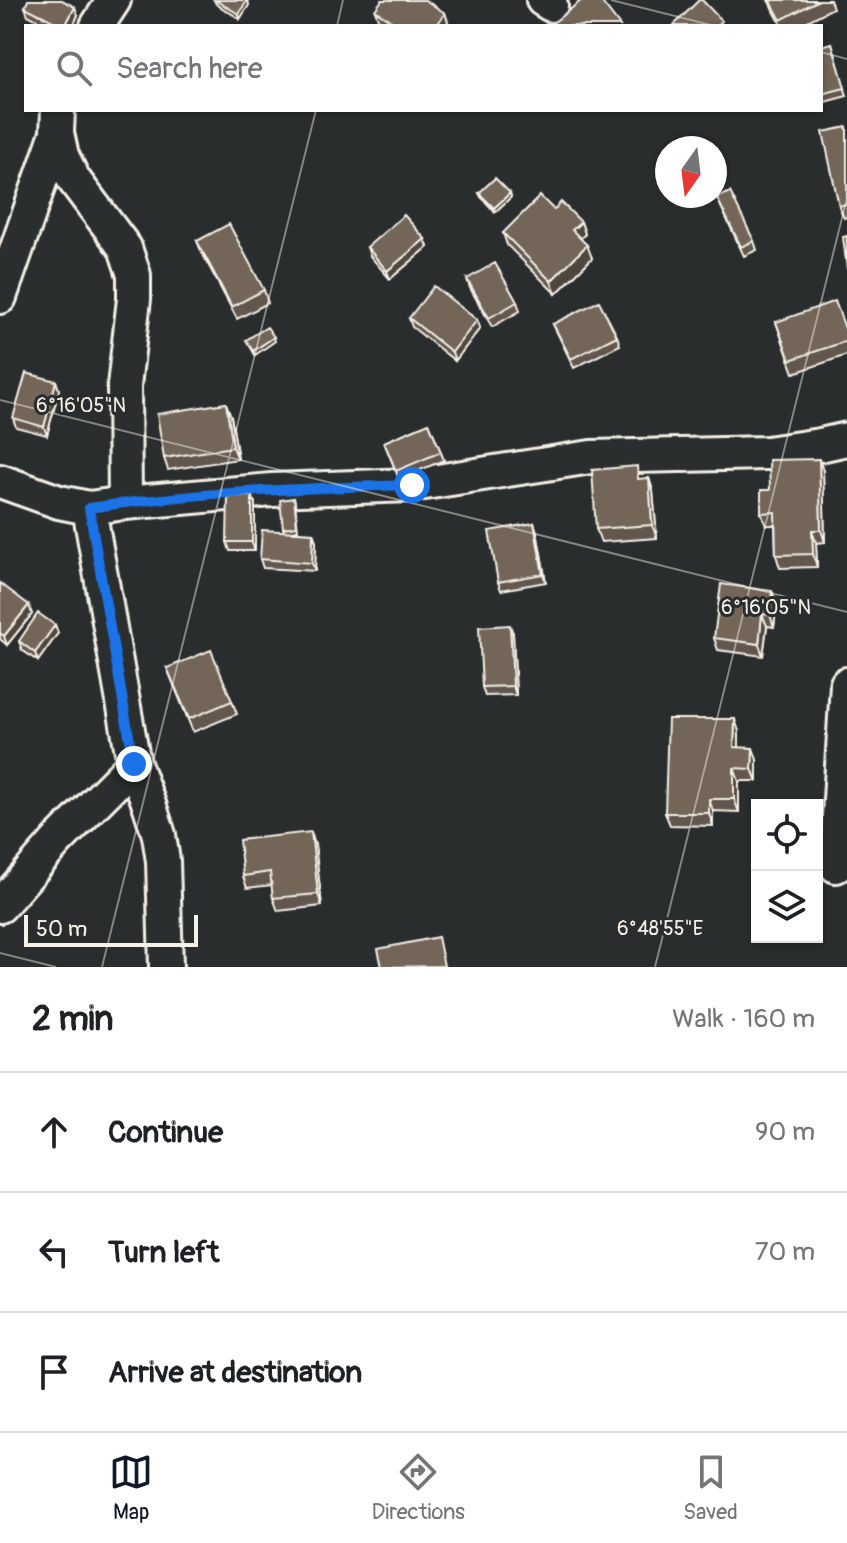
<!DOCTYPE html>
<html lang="en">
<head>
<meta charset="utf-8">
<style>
  :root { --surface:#fff; --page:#f2f2f2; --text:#202124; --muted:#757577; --line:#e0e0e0; --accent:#111827 }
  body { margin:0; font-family:Pangolin,sans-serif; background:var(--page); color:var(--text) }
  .controls { position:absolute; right:24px; bottom:24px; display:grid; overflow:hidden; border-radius:0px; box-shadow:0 2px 6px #0004 }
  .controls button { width:72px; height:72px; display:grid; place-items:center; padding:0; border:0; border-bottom:2px solid var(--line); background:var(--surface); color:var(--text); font:40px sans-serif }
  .compass { position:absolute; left:655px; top:136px; width:72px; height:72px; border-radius:50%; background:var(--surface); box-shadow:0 2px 6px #0004; rotate:194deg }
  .scale { position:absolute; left:24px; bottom:20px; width:174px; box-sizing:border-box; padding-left:8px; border:4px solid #f4f1e8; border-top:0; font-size:22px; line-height:28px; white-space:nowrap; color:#f4f1e8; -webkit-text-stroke:6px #2a2d2e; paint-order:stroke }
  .stop { position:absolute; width:24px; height:24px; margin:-18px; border:6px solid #1a73e8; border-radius:50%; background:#fff }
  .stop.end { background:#1a73e8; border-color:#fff; box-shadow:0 2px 8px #0008 }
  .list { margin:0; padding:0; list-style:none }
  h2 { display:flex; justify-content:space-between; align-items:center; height:104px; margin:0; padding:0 32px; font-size:34px }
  h2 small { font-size:26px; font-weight:400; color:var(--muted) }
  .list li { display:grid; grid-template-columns:52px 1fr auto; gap:24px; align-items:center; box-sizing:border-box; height:120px; padding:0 32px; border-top:2px solid var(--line) }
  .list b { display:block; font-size:30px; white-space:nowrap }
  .list em { font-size:26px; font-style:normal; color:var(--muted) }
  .icon { flex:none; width:44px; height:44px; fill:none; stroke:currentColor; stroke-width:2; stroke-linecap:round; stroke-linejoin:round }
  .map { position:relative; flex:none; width:847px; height:967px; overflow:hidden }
  .search { position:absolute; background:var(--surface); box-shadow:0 2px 6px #0004; left:24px; right:24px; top:24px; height:88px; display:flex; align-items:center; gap:20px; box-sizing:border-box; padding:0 28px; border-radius:0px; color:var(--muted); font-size:30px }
  .sheet { height:464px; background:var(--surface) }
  nav { display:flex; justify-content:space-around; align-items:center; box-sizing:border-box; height:112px; border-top:2px solid var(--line); background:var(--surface); font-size:22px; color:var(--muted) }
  nav a { display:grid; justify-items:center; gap:4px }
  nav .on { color:var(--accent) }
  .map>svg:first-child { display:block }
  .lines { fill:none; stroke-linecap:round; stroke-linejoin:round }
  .minor-casing { stroke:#f4f1e8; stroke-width:38 }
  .minor { stroke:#2a2d2e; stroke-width:32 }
  .wall { fill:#63574d; stroke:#f4f1e8; stroke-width:2 }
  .shaded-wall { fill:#50473e; stroke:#f4f1e8; stroke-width:2 }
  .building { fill:#736559; stroke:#f4f1e8; stroke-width:2 }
  .route { stroke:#1a73e8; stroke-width:10 }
  .ticks { fill:none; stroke:#f4f1e8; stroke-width:2; stroke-opacity:0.45 }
  .ticks-label { font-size:20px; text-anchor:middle; fill:#f4f1e8; stroke:#2a2d2e; stroke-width:6; stroke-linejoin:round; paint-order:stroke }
</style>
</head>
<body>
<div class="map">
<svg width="847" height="967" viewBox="0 0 847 967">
  <rect width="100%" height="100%" fill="#2a2d2e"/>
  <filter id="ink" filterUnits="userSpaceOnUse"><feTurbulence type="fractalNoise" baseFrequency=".0125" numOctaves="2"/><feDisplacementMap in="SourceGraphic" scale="16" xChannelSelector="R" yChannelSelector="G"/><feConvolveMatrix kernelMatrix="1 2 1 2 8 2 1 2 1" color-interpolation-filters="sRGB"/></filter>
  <g filter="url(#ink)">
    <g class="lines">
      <g class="minor-casing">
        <path id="minor" d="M543,0L551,5
          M97,26L114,0
          M58,110L57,133L62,156L74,180L125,248L134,275V299L124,386L125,503
          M0,297L57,133
          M0,481L59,502L89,508L125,503L272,490L412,485L591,457L767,453L820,445L847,439
          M89,508L134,764L150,807L159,835L163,861L166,967
          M836,866L847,684
          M0,906L57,841L134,764"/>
      </g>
      <use href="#minor" class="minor"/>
    </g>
    <path class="wall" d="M214,0H247L249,5L240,19L216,4Z
      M768,0H830L833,8L798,26H782Z
      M25,7L78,15L73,26H49L28,15Z
      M375,10L445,13L448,22L445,26H389L378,19Z
      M832,43L847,96L821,103V46Z
      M847,127V217L844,218L839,206Z
      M479,193H510L511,197L495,212L481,197Z
      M717,198L754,241L757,250L744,256Z
      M554,210L581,222L585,234L580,239L592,258L556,294L507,245L503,233Z
      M425,239L428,247L390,279L370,256L367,247Z
      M197,241L264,290L268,303L237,319L202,253Z
      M467,279L517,302L520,311L492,327L470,288Z
      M409,318L477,320L480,328L455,361L412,327Z
      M776,322L847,334V355L794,373Z
      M553,324L617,336L620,345L574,368Z
      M56,381L59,390L47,435L16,427L13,418Z
      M231,416L238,459L168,470L164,458Z
      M429,423L444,460L399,479L384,442Z
      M823,471L825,542L816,543L817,567L780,568L776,555L775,525H766L761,513L770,490Z
      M649,478L653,491L657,538L601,542L596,529L642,479Z
      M295,502L298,530L288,532L313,533L316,542L315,571L263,568L260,559L284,531L283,528Z
      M255,504V551H230L227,542Z
      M534,523L537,532L546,582L501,590L498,582Z
      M0,583L32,614L7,645L0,639Z
      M777,603L774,627L767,626L763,656L718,650L714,638Z
      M55,625L58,633L38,661L22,650L19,641Z
      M513,634L516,695L485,696L482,687Z
      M167,668L232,701L237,714L193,732Z
      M739,732V747L757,760V781H739V812L713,811V826L670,825L665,813Z
      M315,845L322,906L278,911L273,898L272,885L247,888L243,876Z"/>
    <path class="shaded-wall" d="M247,0L249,5L240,19L239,14Z
      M75,7L78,15L73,26H65Z
      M445,13L448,22L445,26H436Z
      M510,193L511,197L495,212L494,208Z
      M581,222L585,234L576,243L572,230Z
      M425,239L428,247L390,279L387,271Z
      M587,245L592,258L556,294L551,281Z
      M477,320L480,328L455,361L452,352Z
      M274,337L275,341L255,355L253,351Z
      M56,381L59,390L47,435L44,427Z
      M226,403L231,416L238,459L233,447Z
      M819,459L823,471L825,542L821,530Z
      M649,478L653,491L657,538L652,525Z
      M252,496L255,504V551L252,542Z
      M534,523L537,532L546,582L543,574Z
      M812,530L816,543L817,567L813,554Z
      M313,533L316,542L315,571L312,563Z
      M772,591L777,603L774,627L770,615Z
      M29,605L32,614L7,645L4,636Z
      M762,614L767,626L763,656L759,644Z
      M55,625L58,633L38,661L35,653Z
      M510,625L513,634L516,695L513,686Z
      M735,719L739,732V760L734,747Z
      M753,748L757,760V781L752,769Z
      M734,768L739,781V812L734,799Z
      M709,799L713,811V826L709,813Z
      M311,832L315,845L322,906L318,894Z"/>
    <path class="building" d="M28,0H62L75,7L65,26H63L25,7Z
      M215,0H247L239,14Z
      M382,0H425L445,13L436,26H399L375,10Z
      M582,0H600L620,26H549Z
      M699,0H702L722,21L717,26H673Z
      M770,0H819L781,20Z
      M832,43L845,88L821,94V46Z
      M847,127V204L839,206L823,132Z
      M495,178L510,193L494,208L479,193Z
      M730,192L754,241L741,247L717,198Z
      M540,196L554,210L561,202L581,222L572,230L587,245L551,281L503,233Z
      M404,215L425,239L387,271L367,247Z
      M229,224L264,290L232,307L197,241Z
      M847,236V269L843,237Z
      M495,263L517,302L489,318L467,279Z
      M434,286L477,320L452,352L409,318Z
      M599,301L617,336L571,359L553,324Z
      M835,301L847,334V341L790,360L776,322Z
      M267,327L274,337L253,351L246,340Z
      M26,373L56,381L44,427L13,418Z
      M226,403L233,447L164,458L157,414Z
      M429,423L441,452L396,471L384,442Z
      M819,459L821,530H812L813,554L776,555L775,512L761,513V490H770L769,460Z
      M637,466L638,479L649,478L652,525L596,529L592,470Z
      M228,495L252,496V542H227Z
      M294,498L297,526L283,528L280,500Z
      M534,523L543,574L498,582L489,531Z
      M262,530L313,533L312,563L260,559Z
      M0,583L29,605L4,636L0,633Z
      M721,584L772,591L770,615L762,614L759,644L714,638Z
      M38,613L55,625L35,653L19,641Z
      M510,625L513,686L482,687L479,627Z
      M211,650L232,701L189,719L167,668Z
      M668,719H735L734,747L753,748L752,769L734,768V799H709V813H665Z
      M311,832L318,894L273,898L270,872L243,876L239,840Z
      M438,937L444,966L382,967L378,949Z"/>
  </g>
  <g class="lines" filter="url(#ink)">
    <path class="route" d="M134,764L89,508C196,492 304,488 412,485"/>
  </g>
  <path class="ticks" d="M611,0L715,26M337,26L343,0M821,52L847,59M0,400L847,612M0,953L56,967M102,967L316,110M655,967L847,198"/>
  <g class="ticks-label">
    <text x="81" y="412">6°16'05"N</text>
    <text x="766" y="614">6°16'05"N</text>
    <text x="660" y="935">6°48'55"E</text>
  </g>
</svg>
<div class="controls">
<button><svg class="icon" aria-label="locate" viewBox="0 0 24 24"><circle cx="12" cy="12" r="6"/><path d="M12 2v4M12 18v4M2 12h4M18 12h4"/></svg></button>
<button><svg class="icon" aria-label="layers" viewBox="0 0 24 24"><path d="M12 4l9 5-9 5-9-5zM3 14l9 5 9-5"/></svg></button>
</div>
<svg class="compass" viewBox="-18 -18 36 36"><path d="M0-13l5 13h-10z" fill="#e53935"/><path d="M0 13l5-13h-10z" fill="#757577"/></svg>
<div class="scale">50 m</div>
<div class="stop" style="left:412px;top:485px"></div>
<div class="stop end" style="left:134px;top:764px"></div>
<div class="search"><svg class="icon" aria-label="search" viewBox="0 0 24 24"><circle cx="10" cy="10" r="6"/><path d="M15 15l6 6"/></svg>Search here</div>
</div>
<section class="sheet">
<h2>2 min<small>Walk · 160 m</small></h2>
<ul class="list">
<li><svg class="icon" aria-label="ahead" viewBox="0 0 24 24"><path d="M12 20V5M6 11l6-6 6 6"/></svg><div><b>Continue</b></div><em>90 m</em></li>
<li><svg class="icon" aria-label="left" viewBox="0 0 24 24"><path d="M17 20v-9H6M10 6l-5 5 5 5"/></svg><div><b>Turn left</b></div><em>70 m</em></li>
<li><svg class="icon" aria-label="arrive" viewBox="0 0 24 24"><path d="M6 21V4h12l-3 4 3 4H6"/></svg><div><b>Arrive at destination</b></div></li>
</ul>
</section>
<nav>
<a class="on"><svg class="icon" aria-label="map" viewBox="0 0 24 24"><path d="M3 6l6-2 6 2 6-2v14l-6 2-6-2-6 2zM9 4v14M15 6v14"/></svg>Map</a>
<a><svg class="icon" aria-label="directions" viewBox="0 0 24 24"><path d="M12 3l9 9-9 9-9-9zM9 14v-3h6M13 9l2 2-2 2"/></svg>Directions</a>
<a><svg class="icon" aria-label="saved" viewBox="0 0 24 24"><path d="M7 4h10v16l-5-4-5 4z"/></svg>Saved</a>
</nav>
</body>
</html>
